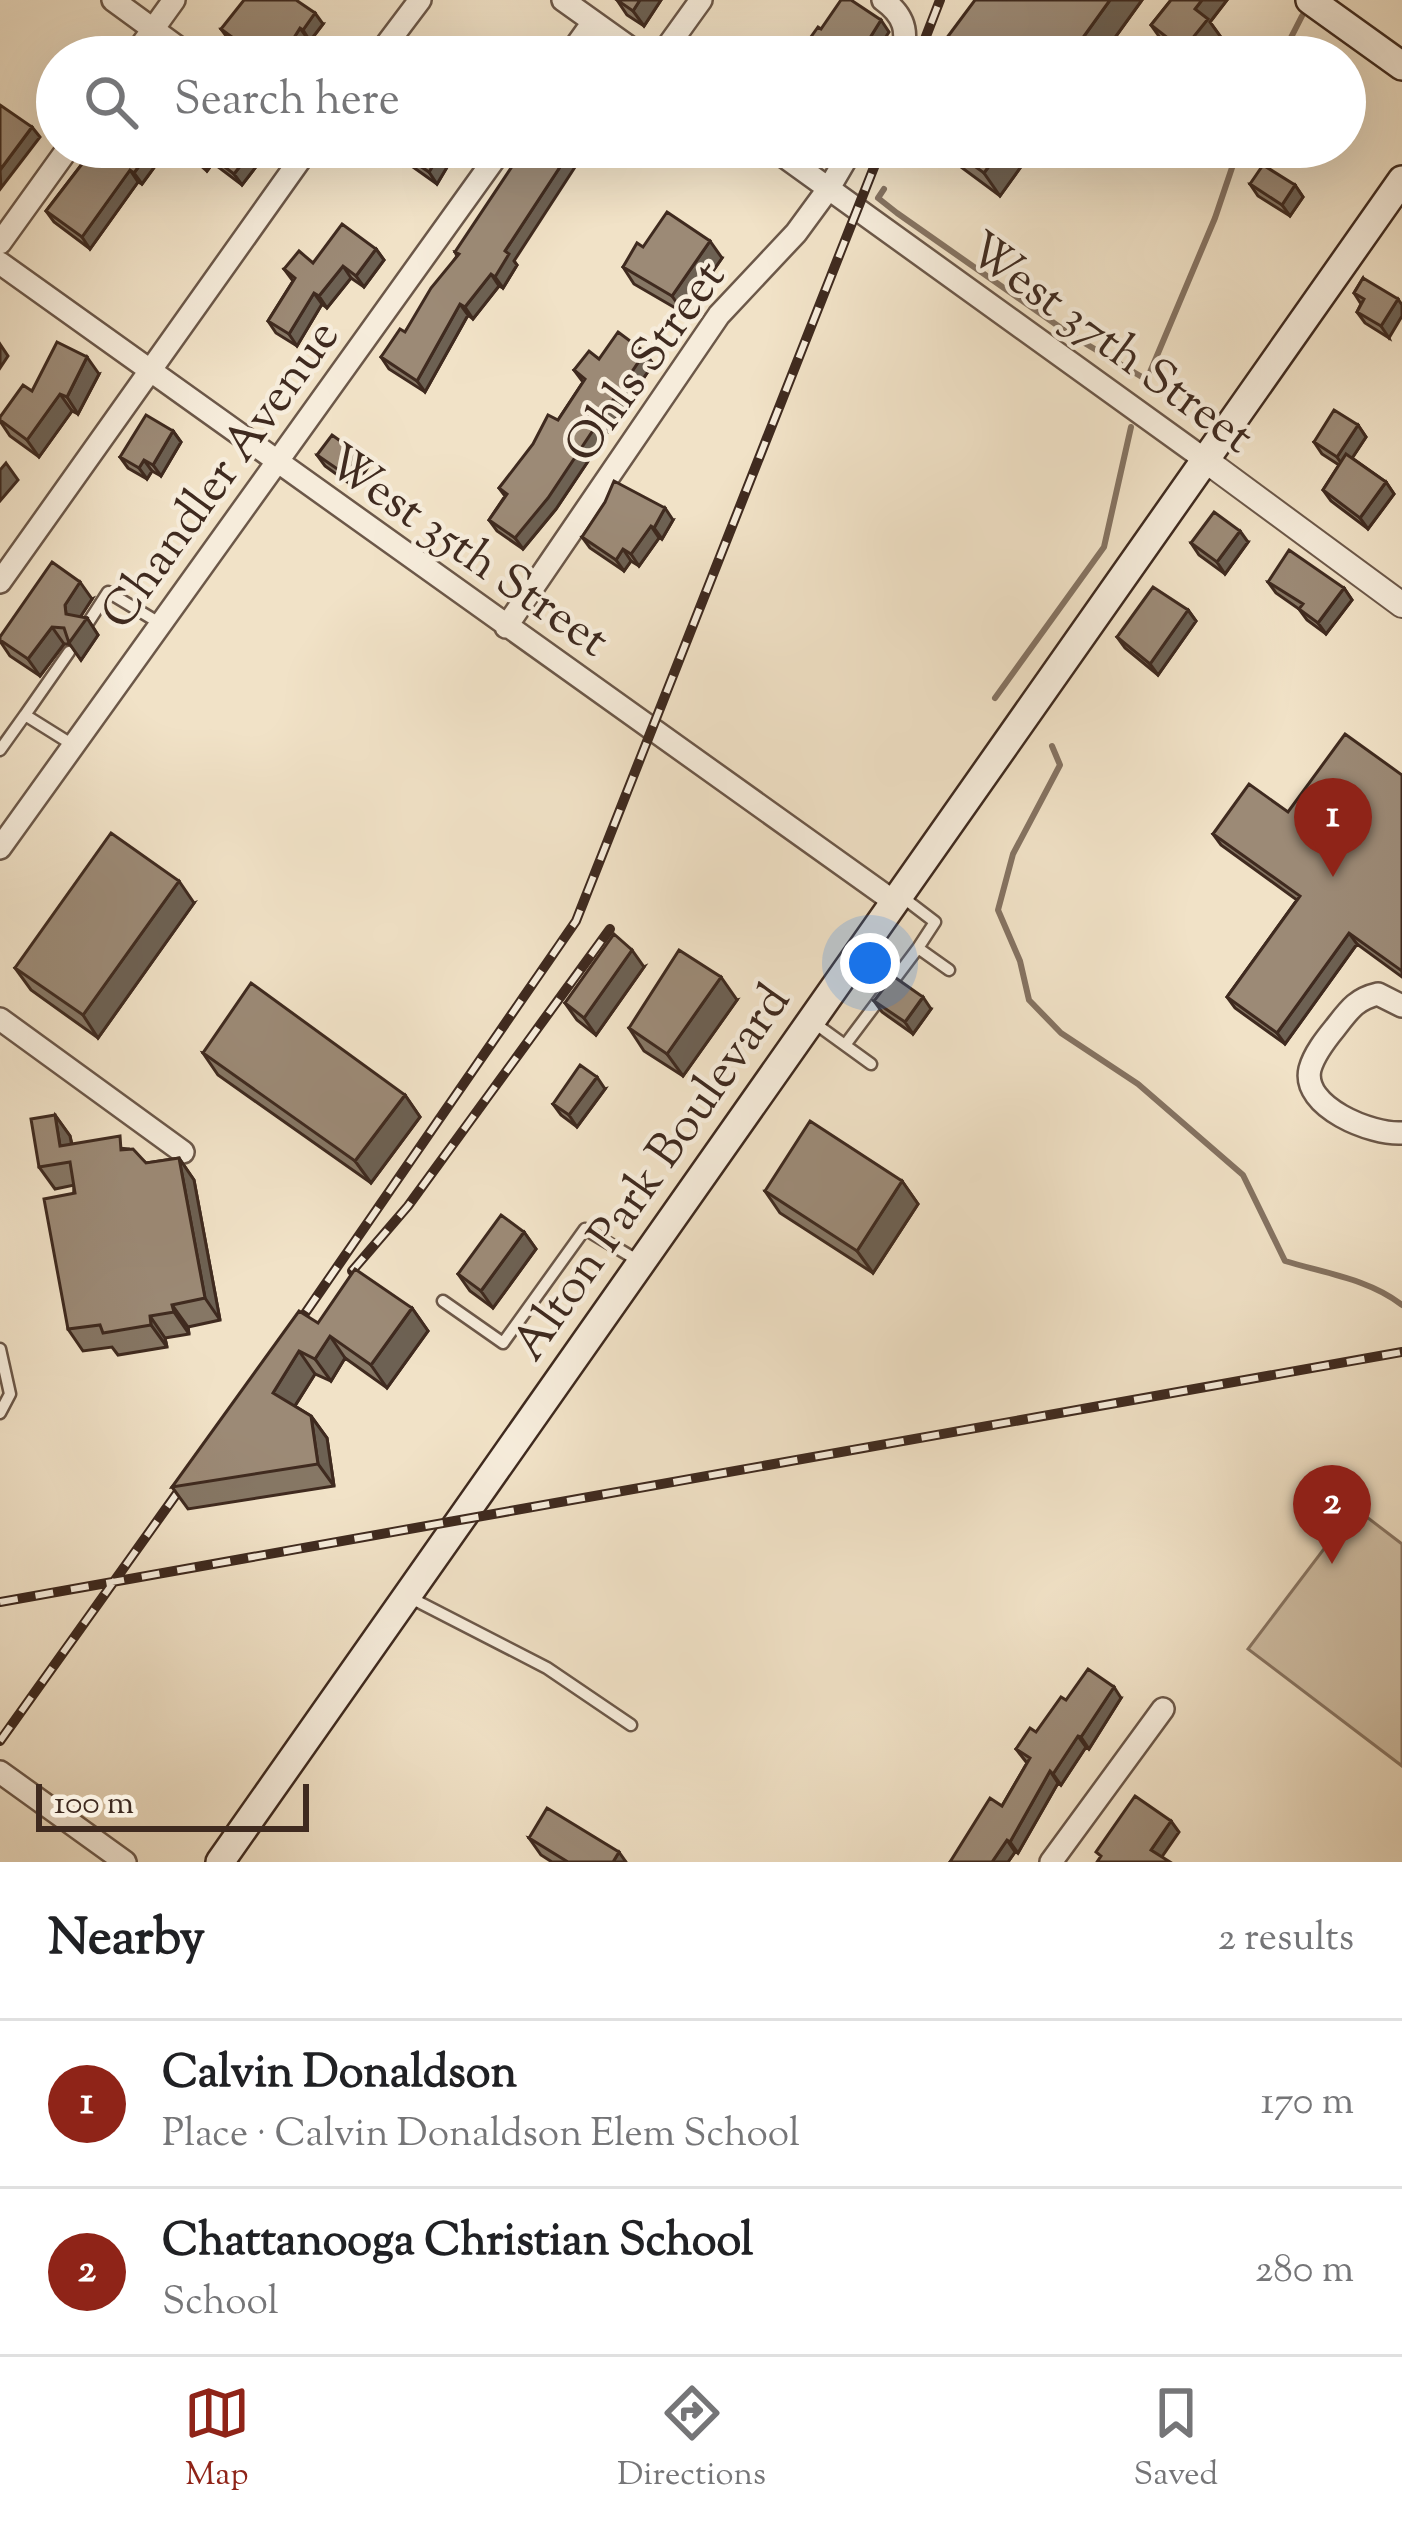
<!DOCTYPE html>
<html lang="en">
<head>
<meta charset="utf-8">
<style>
  :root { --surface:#fff; --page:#f6f6f6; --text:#202124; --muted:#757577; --line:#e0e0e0; --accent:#8f2418 }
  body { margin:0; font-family:"Sorts Mill Goudy",serif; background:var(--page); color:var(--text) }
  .scale { position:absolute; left:36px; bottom:30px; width:273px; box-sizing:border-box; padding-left:12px; border:6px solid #3f2a1f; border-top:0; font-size:33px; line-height:42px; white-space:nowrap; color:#3f2a1f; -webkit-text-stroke:9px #f6ecdb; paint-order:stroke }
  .you { position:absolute; left:870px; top:963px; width:42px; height:42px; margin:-30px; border:9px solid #fff; border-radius:50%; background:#1a73e8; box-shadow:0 0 0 18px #1a73e833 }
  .badge { display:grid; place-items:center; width:78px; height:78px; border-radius:50%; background:var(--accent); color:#fff; font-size:39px; font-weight:700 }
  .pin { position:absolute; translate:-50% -99px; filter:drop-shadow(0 3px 6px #0008) }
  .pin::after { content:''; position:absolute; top:63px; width:42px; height:36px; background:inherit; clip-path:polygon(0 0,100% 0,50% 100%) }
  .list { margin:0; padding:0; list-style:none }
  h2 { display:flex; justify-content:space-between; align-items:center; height:156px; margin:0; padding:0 48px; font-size:51px }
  h2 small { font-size:39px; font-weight:400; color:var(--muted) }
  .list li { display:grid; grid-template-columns:78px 1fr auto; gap:36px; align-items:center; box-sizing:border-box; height:168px; padding:0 48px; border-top:3px solid var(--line) }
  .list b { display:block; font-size:45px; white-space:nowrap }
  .list p { margin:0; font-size:39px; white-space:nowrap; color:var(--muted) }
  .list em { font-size:39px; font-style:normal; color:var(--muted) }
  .icon { flex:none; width:66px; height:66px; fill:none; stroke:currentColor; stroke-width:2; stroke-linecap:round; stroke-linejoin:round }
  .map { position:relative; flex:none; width:1402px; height:1862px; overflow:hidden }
  .search { position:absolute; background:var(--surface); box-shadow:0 12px 48px #0002; left:36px; right:36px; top:36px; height:132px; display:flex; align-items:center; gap:30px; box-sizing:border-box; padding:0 42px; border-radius:66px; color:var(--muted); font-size:45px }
  .sheet { height:492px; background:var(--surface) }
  nav { display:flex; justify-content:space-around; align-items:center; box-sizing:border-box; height:168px; border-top:3px solid var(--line); background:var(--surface); font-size:33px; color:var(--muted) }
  nav a { display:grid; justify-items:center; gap:6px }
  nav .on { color:var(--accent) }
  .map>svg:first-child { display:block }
  .green { fill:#d3c3aa; stroke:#897664; stroke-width:3 }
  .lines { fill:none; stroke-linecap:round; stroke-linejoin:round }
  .stream { stroke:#857362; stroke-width:6 }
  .service-casing { stroke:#6c5849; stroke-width:15 }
  .minor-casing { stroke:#6c5849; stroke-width:26 }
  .tertiary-casing { stroke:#6c5849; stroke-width:28 }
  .secondary-casing { stroke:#3f2a1f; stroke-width:32 }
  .service { stroke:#f6ecdb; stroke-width:10 }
  .minor { stroke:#f6ecdb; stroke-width:21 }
  .tertiary { stroke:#f6ecdb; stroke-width:24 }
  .secondary { stroke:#f6ecdb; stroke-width:27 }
  .rail-casing { stroke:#3f2a1f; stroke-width:10 }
  .rail { stroke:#f6ecdb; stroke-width:6; stroke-dasharray:18; stroke-linecap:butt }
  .wall { fill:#867765; stroke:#3f2a1f; stroke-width:3 }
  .shaded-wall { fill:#6d6153; stroke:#3f2a1f; stroke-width:3 }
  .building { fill:#9c8a76; stroke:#3f2a1f; stroke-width:3 }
  .labels { text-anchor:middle; stroke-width:9; stroke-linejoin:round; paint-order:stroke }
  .street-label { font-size:48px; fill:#3f2a1f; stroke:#f6ecdb }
</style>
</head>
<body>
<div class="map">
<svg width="1402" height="1862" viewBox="0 0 1402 1862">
  <rect width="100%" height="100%" fill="#f1e2c7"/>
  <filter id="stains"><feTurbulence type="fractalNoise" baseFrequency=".00167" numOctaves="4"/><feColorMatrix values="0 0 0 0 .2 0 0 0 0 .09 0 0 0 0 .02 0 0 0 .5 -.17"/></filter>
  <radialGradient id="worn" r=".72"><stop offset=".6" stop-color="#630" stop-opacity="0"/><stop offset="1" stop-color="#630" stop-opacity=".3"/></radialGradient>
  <path class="green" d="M1355,1508L1402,1544V1766L1248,1649Z"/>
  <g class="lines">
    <path class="stream" d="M1281,57L1302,16
      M884,189L878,198L897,213L1071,335L1147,380
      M1145,384L1215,218L1239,147
      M995,698L1104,547L1131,427
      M1052,746L1060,765L1013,854L998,910L1020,961L1029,1000L1061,1033L1138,1084L1243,1175L1285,1261C1324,1273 1369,1279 1402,1305"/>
    <g class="service-casing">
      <path id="service" d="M86,626L108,592L161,624
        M69,652L25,715L73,745
        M0,750L25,715
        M901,896L935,922L918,948
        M813,1022L871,1064
        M845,1045L918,948L949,970
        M443,1301L503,1343L585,1229L637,1260
        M0,1349L10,1394L0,1413
        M409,1597L547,1668L631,1725"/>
    </g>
    <g class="minor-casing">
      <path id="minor" d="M113,0L191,57
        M563,0L643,57
        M883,0C904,15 910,32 900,57
        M133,57L174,0
        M377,57L420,0
        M568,57L593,22
        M660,57L701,0
        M771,147L1204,459
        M0,243L69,147
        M0,263L893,901
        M0,582L309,147
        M506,627L719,315L796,233L829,188L853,147
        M0,848L503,147
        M1402,1006L1378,994C1356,999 1349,1010 1335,1028C1326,1039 1314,1054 1310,1069C1301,1107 1372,1135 1402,1133
        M0,1019L183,1152
        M0,1772L125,1862
        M1051,1862L1163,1709"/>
    </g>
    <g class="tertiary-casing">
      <path id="tertiary" d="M1204,459L1402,605"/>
    </g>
    <g class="secondary-casing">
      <path id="secondary" d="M1310,0L1402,66
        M220,1862L1402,180"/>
    </g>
    <use href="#service" class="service"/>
    <use href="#minor" class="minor"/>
    <use href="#tertiary" class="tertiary"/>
    <use href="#secondary" class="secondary"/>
    <g class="rail-casing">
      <path id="rail" d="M918,57L940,0
        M352,1271L408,1206L610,929
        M286,1341L576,921L882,147
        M0,1602L1402,1352
        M0,1741L195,1468"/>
    </g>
    <use href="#rail" class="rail"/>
  </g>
  <path class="wall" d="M617,0H661L644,26L627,15Z
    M1142,0L1101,57H953L943,43Z
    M1171,0H1227L1210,22L1220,36L1203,57H1182L1163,42L1151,25Z
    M323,24L310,41L308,39L297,57H252L229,40L221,29Z
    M95,147H169L142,184L138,182L90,249L54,222L46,211Z
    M179,147H265L268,151L242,185L213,163L207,171Z
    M396,147H459L437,184L403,160L395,149Z
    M934,147H1035L1000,196Z
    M1250,184L1295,185L1303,197L1290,216L1258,196Z
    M643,247L722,258L684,313L634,284L623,267Z
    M376,249L384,260L364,287L351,278L327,308L322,304L297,346L276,333L268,321L293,281L284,269Z
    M455,252L514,261L517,265L503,288L499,286L473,319L468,315L425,392L389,369L381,357L405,332L457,256Z
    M1363,278L1389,338L1365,323L1357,312L1361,304L1354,293Z
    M599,359L653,364L556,509L523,549L497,531L489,520L505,496L499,488L558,420L583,382L574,370Z
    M99,374L78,414L72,411L39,457L10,436L0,421V417L32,391Z
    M1358,425L1366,437L1352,458L1386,482L1394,494L1368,529L1331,501L1323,490L1339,465L1322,454L1314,442Z
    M173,431L181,442L161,476L152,471L147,479L128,468L120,457Z
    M317,455H360L368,467L354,487L325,466Z
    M673,520L662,539L659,538L639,566L631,561L624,571L590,548L582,537Z
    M1248,542L1225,574L1199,555L1191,543Z
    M1268,582L1344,588L1352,600L1326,634L1307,620L1299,609L1276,593Z
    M92,599L80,617L87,618L98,635L81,660L70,644H64L40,676L10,656L0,641Z
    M1188,610L1196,621L1158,675L1125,648L1117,637Z
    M1402,775V977L1357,944L1285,1044L1235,1008L1227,997L1297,900L1221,845L1213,834L1288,812Z
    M194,903L98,1038L31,990L15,968Z
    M644,967L596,1035L577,1020L565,1003Z
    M737,1000L683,1076L644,1051L629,1028Z
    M874,1001L931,1009L913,1034L882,1012Z
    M203,1053L405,1095L420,1117L371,1183L218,1075Z
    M605,1089L577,1127L561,1115L553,1104Z
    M55,1115L70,1136L72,1144L129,1149L146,1163L179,1158L194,1180L220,1320L188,1327L189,1334L165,1338L167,1347L118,1355L112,1347L83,1351L68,1329L74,1185L55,1189L39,1167Z
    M902,1181L918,1204L873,1273L780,1213L765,1191Z
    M524,1232L536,1249L493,1308L470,1291L458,1274Z
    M412,1308L428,1331L387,1388L345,1358L331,1381L315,1374L295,1406L311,1416L327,1438L334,1486L188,1509L172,1487L318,1323Z
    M1121,1698L1089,1749L1086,1747L1061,1785L1058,1783L1018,1853L1015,1852L1008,1862H950L1002,1806L1027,1763L1016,1749L1036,1732L1066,1700Z
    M529,1838L626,1862H552L541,1855Z"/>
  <path class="shaded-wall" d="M640,0H661L644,26L633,11Z
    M1110,0H1142L1101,57H1069Z
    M1202,0H1227L1210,22L1220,36L1203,57H1188L1183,50L1195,9Z
    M315,13L323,24L310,41L303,30Z
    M881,20L889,32L873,57H858Z
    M300,28L308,39L297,57H282Z
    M32,127L40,137L1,188L0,170Z
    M153,147H169L142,184L134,173Z
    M255,147H265L268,151L242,185L234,174Z
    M444,147H459L437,184L429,172Z
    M573,147H588L514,261L517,265L503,288L495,277L505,251Z
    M1003,147H1035L1000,196L984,173Z
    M205,152L213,163L207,171L199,159Z
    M130,170L138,182L90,249L82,237Z
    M1295,185L1303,197L1290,216L1282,205Z
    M710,241L722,258L684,313L672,296Z
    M376,249L384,260L364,287L356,276Z
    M343,266L351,278L327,308L319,296Z
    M491,274L499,286L473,319L465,307Z
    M314,293L322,304L297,346L289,334Z
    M1398,299L1402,305V316L1389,338L1381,326Z
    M460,304L468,315L425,392L417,381Z
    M0,344L8,356L0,368Z
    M645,352L653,364L556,509L523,549L515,538Z
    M87,357L99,374L78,414L67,397Z
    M60,394L72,411L39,457L27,440Z
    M1358,425L1366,437L1345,469L1337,457Z
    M173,431L181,442L161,476L153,465Z
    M360,455L368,467L354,487L346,475Z
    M144,460L152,471L147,479L139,468Z
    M6,463L18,480L0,501V470Z
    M1386,482L1394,494L1368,529L1360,518Z
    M665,508L673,520L662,539L654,528Z
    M651,526L659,538L639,566L631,554Z
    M1240,531L1248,542L1225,574L1217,562Z
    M623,549L631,561L624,571L616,560Z
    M80,582L92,599L77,622L87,618L98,635L81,660L69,643L65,605Z
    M1344,588L1352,600L1326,634L1318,623Z
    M1188,610L1196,621L1158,675L1150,664Z
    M52,627L64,644L40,676L28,659Z
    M179,881L194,903L98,1038L83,1015Z
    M1349,933L1357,944L1285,1044L1277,1033Z
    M632,950L644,967L596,1035L584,1018Z
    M721,977L737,1000L683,1076L667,1054Z
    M923,997L931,1009L913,1034L905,1022Z
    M597,1077L605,1089L577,1127L569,1115Z
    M405,1095L420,1117L371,1183L355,1161Z
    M55,1115L70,1136L76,1168L60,1146Z
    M179,1158L194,1180L220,1320L205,1298Z
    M902,1181L918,1204L873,1273L857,1251Z
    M524,1232L536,1249L493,1308L481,1291Z
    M172,1305L188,1327L189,1334L174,1312Z
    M412,1308L428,1331L387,1388L371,1365Z
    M150,1316L165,1338L167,1347L151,1325Z
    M330,1336L345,1358L331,1381L315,1359Z
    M299,1351L315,1374L289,1415L273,1393Z
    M311,1416L327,1438L334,1486L318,1464Z
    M1114,1687L1121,1698L1089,1749L1081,1737Z
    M1078,1736L1086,1747L1061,1785L1053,1774Z
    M1050,1771L1058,1783L1018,1853L1010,1842Z
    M1171,1821L1179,1832L1159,1861L1151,1850Z
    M1007,1840L1015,1852L1008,1862H992Z
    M619,1852L626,1862H613Z"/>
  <path class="building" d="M244,0H296L315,13L303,30L300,28L282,57H259L221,29Z
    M617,0H640L633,11Z
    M841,0H851L881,20L858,57H817L803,48L818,27L821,29Z
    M975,0H1110L1069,57H963L943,43Z
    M1171,0H1202L1195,9L1208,19L1183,50L1151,25Z
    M754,44L772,57H745Z
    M0,105L32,127L0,170Z
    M95,147H153L134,173L130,170L82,237L46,211Z
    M184,147H255L234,174L205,152L199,159Z
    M396,147H444L429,172L395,149Z
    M525,147H573L505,251L509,254L495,277L491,274L465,307L460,304L417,381L381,357L400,329L405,332L431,288L459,254L455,252Z
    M948,147H1003L984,173Z
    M1263,165L1295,185L1282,205L1250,184Z
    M667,212L710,241L672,296L623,267L637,243L643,247Z
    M342,224L376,249L356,276L343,266L319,296L314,293L289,334L268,321L295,278L284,269L299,251L313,263Z
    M1363,278L1398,299L1381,326L1357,312L1364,299L1354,293Z
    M618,332L645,352L548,498L515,538L489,520L507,494L499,488L533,444L548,415L558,420L585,379L574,370L589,351L599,359Z
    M57,342L87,357L67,397L60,394L27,440L0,420V417L23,385L32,391Z
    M1334,410L1358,425L1337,457L1314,442Z
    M146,415L173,431L153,465L144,460L139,468L120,457Z
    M332,435L360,455L346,475L317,455Z
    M1346,454L1386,482L1360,518L1323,490Z
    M614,481L665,508L654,528L651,526L631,554L623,549L616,560L582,537L605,502Z
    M1214,512L1240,531L1217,562L1191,543Z
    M1289,550L1344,588L1318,623L1299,609L1303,604L1268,582Z
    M52,562L80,582L65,605L66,614L87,618L69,643L64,628L52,627L28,659L0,640V637Z
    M1153,587L1188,610L1150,664L1117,637Z
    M1345,734L1402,775V971L1349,933L1277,1033L1227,997L1300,896L1213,834L1249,784L1288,812Z
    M111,833L179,881L83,1015L15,968Z
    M614,934L632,950L584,1018L565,1003Z
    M679,950L721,977L667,1054L629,1028Z
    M893,976L923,997L905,1022L874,1001Z
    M251,983L405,1095L355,1161L203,1053Z
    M580,1065L597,1077L569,1115L553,1104Z
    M55,1115L60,1146L120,1136L121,1150L133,1149L146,1163L179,1158L205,1298L172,1305L174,1312L150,1316L151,1325L103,1333L100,1325L68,1329L44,1199L75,1193L70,1162L39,1167L31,1119Z
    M810,1121L902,1181L857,1251L765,1191Z
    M501,1215L524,1232L481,1291L458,1274Z
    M355,1269L412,1308L371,1365L330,1336L315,1359L299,1351L273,1393L311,1416L318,1464L172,1487L299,1311L318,1323Z
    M1088,1669L1114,1687L1081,1737L1078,1736L1053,1774L1050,1771L1010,1842L1007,1840L992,1862H950L990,1798L1002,1806L1030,1758L1016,1749L1030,1728L1036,1732L1061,1697L1066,1700Z
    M1135,1796L1171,1821L1151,1850L1170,1862H1097L1101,1856L1096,1852Z
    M547,1808L619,1852L613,1862H568L529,1838Z"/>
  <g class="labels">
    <g class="street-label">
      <text transform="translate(1112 341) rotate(36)" y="17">West 37th Street</text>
      <text transform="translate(643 360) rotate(-54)" y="17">Ohls Street</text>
      <text transform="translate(218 473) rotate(-54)" y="17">Chandler Avenue</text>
      <text transform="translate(469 549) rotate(35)" y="17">West 35th Street</text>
      <text transform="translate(649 1171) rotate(-55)" y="17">Alton Park Boulevard</text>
    </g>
  </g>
  <rect width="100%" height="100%" filter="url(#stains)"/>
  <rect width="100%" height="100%" fill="url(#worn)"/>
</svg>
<div class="scale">100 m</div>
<div class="you"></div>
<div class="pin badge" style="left:1333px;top:877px">1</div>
<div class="pin badge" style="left:1332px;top:1564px">2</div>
<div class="search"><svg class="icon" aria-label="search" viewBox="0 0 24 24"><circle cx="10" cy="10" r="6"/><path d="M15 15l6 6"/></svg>Search here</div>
</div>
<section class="sheet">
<h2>Nearby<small>2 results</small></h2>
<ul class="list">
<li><span class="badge">1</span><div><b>Calvin Donaldson</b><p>Place · Calvin Donaldson Elem School</p></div><em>170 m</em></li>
<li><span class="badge">2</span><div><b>Chattanooga Christian School</b><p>School</p></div><em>280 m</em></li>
</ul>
</section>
<nav>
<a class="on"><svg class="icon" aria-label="map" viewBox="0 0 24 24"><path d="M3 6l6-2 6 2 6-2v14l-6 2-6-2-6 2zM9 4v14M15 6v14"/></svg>Map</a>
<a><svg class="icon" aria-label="directions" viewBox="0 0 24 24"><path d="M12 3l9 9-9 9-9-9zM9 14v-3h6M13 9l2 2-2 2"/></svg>Directions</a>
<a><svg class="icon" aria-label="saved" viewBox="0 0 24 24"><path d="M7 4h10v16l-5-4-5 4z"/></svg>Saved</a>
</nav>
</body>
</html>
